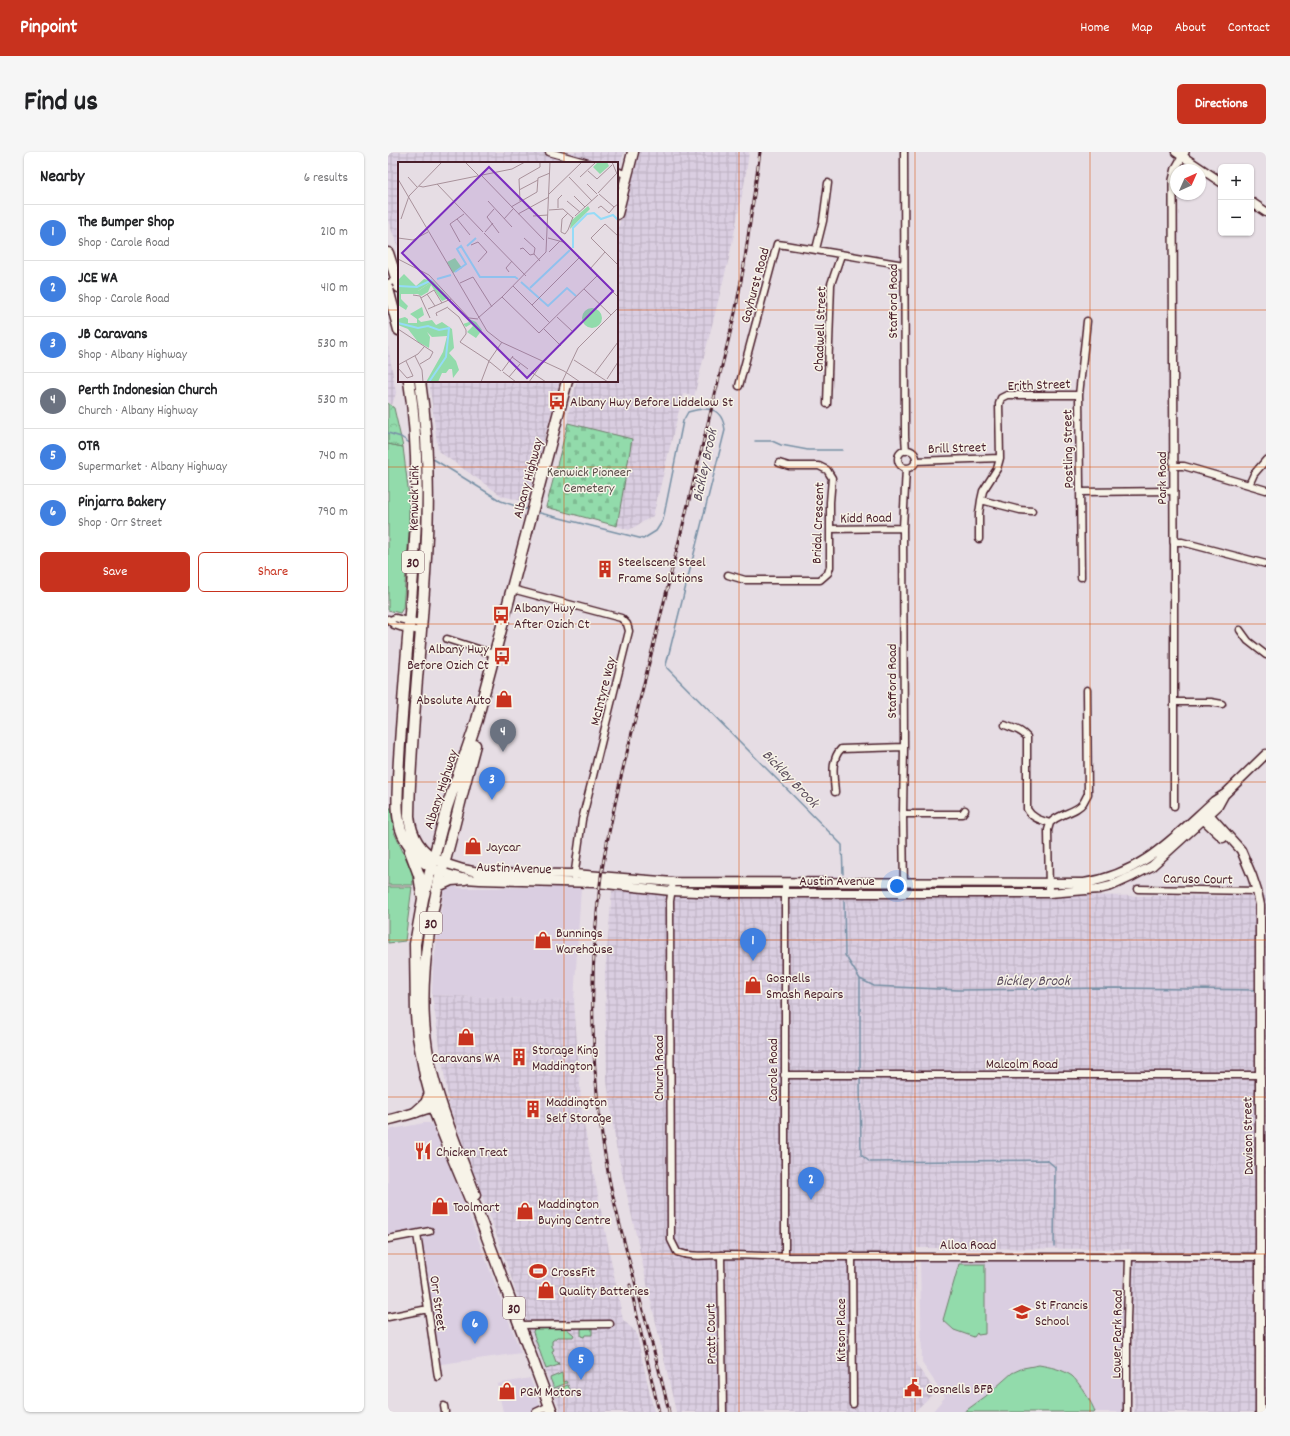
<!DOCTYPE html>
<html lang="en">
<head>
<meta charset="utf-8">
<style>
  :root { --surface:#fff; --page:#f6f6f6; --text:#202124; --muted:#757577; --line:#e0e0e0; --accent:#c8321e }
  body { margin:0; font-family:Dekko,sans-serif; background:var(--page); color:var(--text) }
  .controls { position:absolute; right:12px; top:12px; display:grid; overflow:hidden; border-radius:6px; box-shadow:0 1px 3px #0004 }
  .controls button { width:36px; height:36px; display:grid; place-items:center; padding:0; border:0; border-bottom:1px solid var(--line); background:var(--surface); color:var(--text); font:20px sans-serif }
  .compass { position:absolute; left:782px; top:12px; width:36px; height:36px; border-radius:50%; background:var(--surface); box-shadow:0 1px 3px #0004; rotate:45deg }
  .you { position:absolute; left:509px; top:734px; width:14px; height:14px; margin:-10px; border:3px solid #fff; border-radius:50%; background:#1a73e8; box-shadow:0 0 0 6px #1a73e833 }
  .badge { display:grid; place-items:center; width:26px; height:26px; border-radius:50%; background:var(--accent); color:#fff; font-size:13px; font-weight:700 }
  .pin { position:absolute; translate:-50% -33px; filter:drop-shadow(0 1px 2px #0008) }
  .pin::after { content:''; position:absolute; top:21px; width:14px; height:12px; background:inherit; clip-path:polygon(0 0,100% 0,50% 100%) }
  .list { margin:0; padding:0; list-style:none }
  h2 { display:flex; justify-content:space-between; align-items:center; height:52px; margin:0; padding:0 16px; font-size:17px }
  h2 small { font-size:13px; font-weight:400; color:var(--muted) }
  .list li { display:grid; grid-template-columns:26px 1fr auto; gap:12px; align-items:center; box-sizing:border-box; height:56px; padding:0 16px; border-top:1px solid var(--line) }
  .list b { display:block; font-size:15px; white-space:nowrap }
  .list p { margin:0; font-size:13px; white-space:nowrap; color:var(--muted) }
  .list em { font-size:13px; font-style:normal; color:var(--muted) }
  .actions { display:flex; gap:8px; padding:12px 16px }
  .actions a { flex:1; padding:9px 0; border:1px solid var(--accent); border-radius:6px; text-align:center; font-size:14px; color:var(--accent) }
  .actions .main { background:var(--accent); color:#fff }
  .map { position:relative; flex:none; width:878px; height:1260px; overflow:hidden; border-radius:6px }
  header { display:flex; align-items:center; gap:24px; box-sizing:border-box; height:56px; padding:0 20px; background:var(--accent); color:#fff }
  header strong { font-size:19px }
  nav { display:flex; gap:22px; margin-inline-start:auto; font-size:14px }
  .intro { display:flex; align-items:center; justify-content:space-between; box-sizing:border-box; height:96px; padding:0 24px }
  h1 { margin:0; font-size:28px }
  .button { padding:10px 18px; border-radius:6px; background:var(--accent); color:#fff; font-size:14px; font-weight:700 }
  main { display:flex; gap:24px; padding:0 24px }
  aside { flex:1; background:var(--surface); border-radius:6px; box-shadow:0 1px 3px #0004 }
  .map>svg:first-child { display:block }
  .built { fill:#dacee1 }
  .industrial { fill:url(#industrial-grid) }
  .grass { fill:#92dbab; stroke:#6e7d6b }
  .forest { fill:url(#forest-crowns); stroke:#6e7d6b }
  .cemetery { fill:url(#cemetery-stones); stroke:#6e7d6b }
  .lines { fill:none; stroke-linecap:round; stroke-linejoin:round }
  .stream { stroke:#7790a5; stroke-width:1.5 }
  .minor-casing { stroke:#4a1f2b; stroke-width:9 }
  .tertiary-casing { stroke:#4a1f2b; stroke-width:10 }
  .secondary-casing { stroke:#4a1f2b; stroke-width:11 }
  .primary-casing { stroke:#4a1f2b; stroke-width:12 }
  .trunk-casing { stroke:#4a1f2b; stroke-width:13 }
  .minor { stroke:#f7f3e8; stroke-width:6 }
  .tertiary { stroke:#f7f3e8; stroke-width:7 }
  .secondary { stroke:#f7f3e8; stroke-width:8 }
  .primary { stroke:#f7f3e8; stroke-width:9 }
  .trunk { stroke:#f7f3e8; stroke-width:10 }
  .rail-casing { stroke:#4a1f2b; stroke-width:3 }
  .rail { stroke:#f7f3e8; stroke-width:1.5; stroke-dasharray:4.5; stroke-linecap:butt }
  .grid { fill:none; stroke:#d8530f; stroke-width:1; stroke-opacity:0.55 }
  .labels { text-anchor:middle; stroke-width:3; stroke-linejoin:round; paint-order:stroke }
  .shield { fill:#f7f3e8; stroke:#7e5f64; stroke-width:1 }
  .shield-label { font-size:13px; font-weight:bold; fill:#4a1f2b }
  .street-label { font-size:14px; fill:#4a1f2b; stroke:#f7f3e8 }
  .poi-label { font-size:14px; fill:#4a1f2b; stroke:#f7f3e8; text-anchor:start }
  .park-label { font-size:14px; fill:#5c4e4b; stroke:#f7f3e8 }
  .water-label { font-size:15px; font-style:italic; fill:#5d4e5e; stroke:#f7f3e8 }
  .inset-river { fill:none; stroke:#95dbf7; stroke-width:2 }
  .inset-road { fill:none; stroke:#a8919a; stroke-width:1 }
  .view { fill:#7b2cbf; fill-opacity:0.15; stroke:#7b2cbf; stroke-width:2 }
  .inset-edge { fill:none; stroke:#4a1f2b; stroke-width:2 }
</style>
</head>
<body>
<header>
<strong>Pinpoint</strong>
<nav><a>Home</a><a>Map</a><a>About</a><a>Contact</a></nav>
</header>
<div class="intro"><h1>Find us</h1><a class="button">Directions</a></div>
<main>
<aside>
<h2>Nearby<small>6 results</small></h2>
<ul class="list">
<li><span class="badge" style="background:#3f7fe0">1</span><div><b>The Bumper Shop</b><p>Shop · Carole Road</p></div><em>210 m</em></li>
<li><span class="badge" style="background:#3f7fe0">2</span><div><b>JCE WA</b><p>Shop · Carole Road</p></div><em>410 m</em></li>
<li><span class="badge" style="background:#3f7fe0">3</span><div><b>JB Caravans</b><p>Shop · Albany Highway</p></div><em>530 m</em></li>
<li><span class="badge" style="background:#6b7280">4</span><div><b>Perth Indonesian Church</b><p>Church · Albany Highway</p></div><em>530 m</em></li>
<li><span class="badge" style="background:#3f7fe0">5</span><div><b>OTR</b><p>Supermarket · Albany Highway</p></div><em>740 m</em></li>
<li><span class="badge" style="background:#3f7fe0">6</span><div><b>Pinjarra Bakery</b><p>Shop · Orr Street</p></div><em>790 m</em></li>
</ul>
<div class="actions"><a class="main">Save</a><a>Share</a></div>
</aside>
<div class="map">
<svg width="878" height="1260" viewBox="0 0 878 1260">
  <defs>
    <pattern id="industrial-grid" width="8" height="8" patternUnits="userSpaceOnUse"><rect width="8" height="8" fill="#dacee1"/><path d="M0 4h8M4 0v8" fill="none" stroke="#bdb0c1"/></pattern>
    <pattern id="forest-crowns" width="20" height="18" patternUnits="userSpaceOnUse"><rect width="20" height="18" fill="#92dbab"/><path d="M2 6a3 3 0 1 1 6 0M12 15a3 3 0 1 1 6 0" fill="none" stroke="#7fbc93"/></pattern>
    <pattern id="cemetery-stones" width="16" height="16" patternUnits="userSpaceOnUse"><rect width="16" height="16" fill="#92dbab"/><path d="M2 7V4a2 2 0 0 1 4 0v3zM10 15v-3a2 2 0 0 1 4 0v3z" fill="#7fbc93"/></pattern>
  </defs>
  <rect width="100%" height="100%" fill="#e6dde4"/>
  <filter id="ink" filterUnits="userSpaceOnUse"><feTurbulence type="fractalNoise" baseFrequency=".025" numOctaves="2"/><feDisplacementMap in="SourceGraphic" scale="8" xChannelSelector="R" yChannelSelector="G"/><feConvolveMatrix kernelMatrix="1 2 1 2 8 2 1 2 1" color-interpolation-filters="sRGB"/></filter>
  <g filter="url(#ink)">
    <path class="built" d="M61,734L74,736L193,735L186,849L44,843L45,815L56,737Z
      M36,971H42L45,974L89,1084L133,1201L46,1213L25,1085L0,1090V978Z
      M532,1107L735,1109V1260H544L557,1245L534,1211Z
      M142,1226L155,1260H115L109,1232Z"/>
    <path class="industrial" d="M0,0H236L229,26V11H11V98L0,68Z
      M252,0H361L357,28L341,106L306,244L295,242L265,364L241,378L229,374L243,288L180,271L181,257L189,229H229V80Z
      M0,194L8,241L4,253L0,249Z
      M41,229H172L139,350L114,344L50,299Z
      M224,739L304,743L878,744V1260H746L743,1097L528,1096V1213L548,1239L526,1260H288L228,994L219,929L217,821Z
      M44,843L186,849L194,963L235,1168L248,1180L266,1260H173L134,1158L114,1098L61,953Z"/>
    <path class="grass" d="M0,292L15,295L21,344V382L15,456L12,461L0,458Z
      M0,656H3L6,680L24,720L25,733H0Z
      M0,735H24L17,789L0,791Z
      M571,1112H597V1182L590,1183L589,1181L586,1185L566,1178L555,1168Z
      M149,1176H178L186,1183L185,1185H169L164,1189V1194L166,1198L164,1199L168,1210H170L171,1213L158,1217L145,1180L146,1177Z
      M196,1176H204V1183H197L196,1185L193,1184V1177Z
      M651,1213C662,1215 674,1217 684,1224C690,1229 705,1252 707,1260H576L598,1244L624,1221L635,1216Z
      M174,1221L175,1230L178,1229L179,1231L166,1236L162,1226Z
      M180,1233L182,1238L185,1239L183,1241L168,1244L166,1238Z"/>
    <path class="forest" d="M0,251L6,256L15,295L0,292Z"/>
    <path class="cemetery" d="M180,271L244,287L229,374L158,355Z"/>
    <g class="lines">
      <path class="stream" d="M0,281L13,285L23,292
        M367,289H384L393,293L420,298H454
        M42,305L113,349L140,358
        M148,360L255,387L268,379L275,368L295,269L300,260C320,254 334,255 337,278L278,513L279,516L454,693L455,722
        M456,748L457,803L472,827L486,834L571,838L727,836L870,838
        M472,921V827
        M472,925L473,1003L482,1010L659,1008L667,1015L666,1094"/>
      <g class="minor-casing">
        <path id="minor" d="M161,0L200,11
          M516,0L517,284L518,299
          M229,19L239,23
          M428,97L435,69L440,31
          M0,131L9,128
          M351,234L389,92C432,98 474,106 516,113
          M439,252L443,132L453,103
          M510 307a9 9 0 1 1 18 0a9 9 0 1 1-18 0Z
          M527,309L612,306
          M786,314H796L878,338
          M861,333L866,322L878,308
          M692,340L786,339
          M593,348L632,358L644,359
          M442,377L515,376
          M591,387V362L593,348L595,339L609,317L612,306L611,252L613,246L619,243H691
          M340,423L357,428H432L440,421L442,415V350L444,326L439,318L431,314H401L391,311
          M693,425L691,243L699,169
          M124,437L233,466L239,472L241,479L194,668L186,726
          M0,467L6,473L12,475L32,479
          M2,468L7,466L32,472
          M852,478L860,489L878,503
          M59,487L109,503
          M786,550H823L834,552
          M617,573C626,577 632,577 639,585V657C644,666 652,668 662,671L660,678L661,741
          M447,640C446,626 442,608 453,597L516,595
          M786,654V390H794L878,412
          M515,662H574L577,658
          M662,671C671,661 688,661 695,651C697,648 698,645 700,642L699,538
          M285,730L282,749L283,1088L289,1100C304,1106 319,1103 334,1103C355,1103 376,1104 397,1105H872
          M397,731V1105
          M750,737L869,739
          M516,741L515,662L516,595L515,376L518,316
          M396,923H871
          M29,1082L50,1225
          M0,1087L42,1079
          M333,1103L335,1260
          M464,1104L465,1252
          M0,1165L40,1157
          M132,1173L222,1172
          M56,1254L57,1260
          M148,1260L161,1254
          M739,1260V1168L741,1105"/>
      </g>
      <g class="tertiary-casing">
        <path id="tertiary" d="M786,390L785,28L788,16L797,0"/>
      </g>
      <g class="secondary-casing">
        <path id="secondary" d="M788,0L833,30
          M863,50L878,60
          M818,659L853,698L864,724L869,739L872,753V1260
          M813,665L835,686
          M56,711L75,717L95,721L186,722L285,730L696,731C754,722 785,686 826,649L837,642L878,602
          M53,720L77,727L92,728L209,731L283,739L337,741H661L711,737L723,734L745,724L764,714L830,654L836,643"/>
      </g>
      <g class="primary-casing">
        <path id="primary" d="M0,968C18,964 34,958 52,953"/>
      </g>
      <g class="trunk-casing">
        <path id="trunk" d="M229,62L245,0
          M0,101L11,135
          M0,137L11,178
          M21,229C38,336 22,444 15,551C13,576 11,601 10,627C10,640 8,655 11,669C13,687 31,710 48,718
          M32,229C54,373 23,520 21,664C23,684 32,700 50,708
          M22,699L31,723L34,743
          M50,734L63,728L77,727
          M28,960L38,951L42,941
          M87,1043C71,999 51,955 41,908C29,848 38,787 51,728C53,720 56,713 58,705C68,668 77,630 87,593
          M164,1260L87,1053L82,1047L64,1004L47,961L37,923L30,885L28,863L27,792L35,747L59,655L89,568L179,229"/>
      </g>
      <use href="#minor" class="minor"/>
      <use href="#tertiary" class="tertiary"/>
      <use href="#secondary" class="secondary"/>
      <use href="#primary" class="primary"/>
      <use href="#trunk" class="trunk"/>
      <g class="rail-casing">
        <path id="rail" d="M242,1133L271,1260
          M281,1260C264,1181 237,1105 221,1026C202,928 200,823 213,724C218,692 225,661 232,629L347,161L356,113L372,0"/>
      </g>
      <use href="#rail" class="rail"/>
    </g>
  </g>
  <path class="grid" d="M176,0V11M351,0V1260M527,0V1260M702,0V1260M0,158H11M229,158H878M176,229V1260M0,315H878M0,472H878M0,630H878M0,788H878M0,945H878M0,1102H878"/>
  <defs>
    <g id="bus-bare" transform="scale(1.38)"><path d="M-5-6H5V4H4V6H2V4H-2V6H-4V4H-5ZM-3.5-4V0h7V-4ZM-3.5 1.2v1.5H-2V1.2ZM2 1.2v1.5H3.5V1.2Z" fill="#c8321e" stroke="#f7f3e8" stroke-width="2.5" paint-order="stroke"/></g>
    <g id="building-bare" transform="scale(1.38)"><path d="M-4-6H4V6H1V3H-1V6H-4ZM-2.5-4.3h1.7v1.8h-1.7ZM.8-4.3h1.7v1.8H.8ZM-2.5-1h1.7V.8h-1.7ZM.8-1h1.7V.8H.8Z" fill="#c8321e" stroke="#f7f3e8" stroke-width="2.5" paint-order="stroke"/></g>
    <g id="shop-bare" transform="scale(1.38)"><path d="M-5-2.5h2.3a2.7 3.5 0 0 1 5.4 0H5L5.5 6h-11ZM-1.5-2.5h3a1.5 2.3 0 0 0-3 0Z" fill="#c8321e" stroke="#f7f3e8" stroke-width="2.5" paint-order="stroke"/></g>
    <g id="restaurant-bare" transform="scale(1.38)"><path d="M-5-6h1v4h1v-4h1v4h1v-4h1v5L-1.5 .5V6h-2V.5L-5-1ZM5-6V6H3V1.5H1.5Q1.5-4 5-6Z" fill="#c8321e" stroke="#f7f3e8" stroke-width="2.5" paint-order="stroke"/></g>
    <g id="stadium-bare" transform="scale(1.38)"><path d="M0-5a6.5 5 0 1 0 0 10a6.5 5 0 1 0 0-10ZM-3.5-1.8h7v3.6h-7Z" fill="#c8321e" stroke="#f7f3e8" stroke-width="2.5" paint-order="stroke"/></g>
    <g id="school-bare" transform="scale(1.38)"><path d="M0-5L7-2L0 1L-7-2ZM-4 1L0 2.5L4 1V4Q0 6-4 4Z" fill="#c8321e" stroke="#f7f3e8" stroke-width="2.5" paint-order="stroke"/></g>
    <g id="civic-bare" transform="scale(1.38)"><path d="M-.6-6.5H3V-4.5H.6V-3L4-1V1h2V6H-6V1h2V-1L-.6-3ZM-1.2 2.5V6h2.4V2.5Z" fill="#c8321e" stroke="#f7f3e8" stroke-width="2.5" paint-order="stroke"/></g>
  </defs>
  <g fill-rule="evenodd">
    <use href="#bus-bare" x="169" y="249"/>
    <use href="#building-bare" x="217" y="417"/>
    <use href="#bus-bare" x="113" y="463"/>
    <use href="#bus-bare" x="114" y="504"/>
    <use href="#shop-bare" x="116" y="547"/>
    <use href="#shop-bare" x="85" y="694"/>
    <use href="#shop-bare" x="155" y="788"/>
    <use href="#shop-bare" x="365" y="833"/>
    <use href="#shop-bare" x="78" y="885"/>
    <use href="#building-bare" x="131" y="905"/>
    <use href="#building-bare" x="145" y="957"/>
    <use href="#restaurant-bare" x="35" y="999"/>
    <use href="#shop-bare" x="52" y="1054"/>
    <use href="#shop-bare" x="137" y="1059"/>
    <use href="#stadium-bare" x="150" y="1119"/>
    <use href="#shop-bare" x="158" y="1138"/>
    <use href="#school-bare" x="634" y="1160"/>
    <use href="#civic-bare" x="525" y="1236"/>
    <use href="#shop-bare" x="119" y="1239"/>
  </g>
  <g class="labels">
    <g class="shield">
      <rect x="14" y="399" width="22" height="22" rx="3"/>
      <rect x="32" y="760" width="22" height="22" rx="3"/>
      <rect x="115" y="1145" width="22" height="22" rx="3"/>
    </g>
    <g class="shield-label">
      <text x="25" y="415">30</text>
      <text x="43" y="776">30</text>
      <text x="126" y="1161">30</text>
    </g>
    <g class="street-label">
      <text transform="translate(366 133) rotate(-75)" y="5">Gayhurst Road</text>
      <text transform="translate(504 149) rotate(-90)" y="5">Stafford Road</text>
      <text transform="translate(431 177) rotate(-88)" y="5">Chadwell Street</text>
      <text transform="translate(651 232) rotate(-2)" y="5">Erith Street</text>
      <text transform="translate(569 295) rotate(-2)" y="5">Brill Street</text>
      <text transform="translate(679 297) rotate(-91)" y="5">Postling Street</text>
      <text transform="translate(139 326) rotate(-75)" y="5">Albany Highway</text>
      <text transform="translate(773 326) rotate(-90)" y="5">Park Road</text>
      <text transform="translate(25 346) rotate(-89)" y="5">Kenwick Link</text>
      <text transform="translate(478 365) rotate(-1)" y="5">Kidd Road</text>
      <text transform="translate(429 371) rotate(-88)" y="5">Bridal Crescent</text>
      <text transform="translate(503 529) rotate(-90)" y="5">Stafford Road</text>
      <text transform="translate(214 539) rotate(-76)" y="5">McIntyre Way</text>
      <text transform="translate(52 637) rotate(-72)" y="5">Albany Highway</text>
      <text transform="translate(126 715) rotate(2)" y="5">Austin Avenue</text>
      <text transform="translate(810 726) rotate(1)" y="5">Caruso Court</text>
      <text x="449" y="733">Austin Avenue</text>
      <text x="634" y="916">Malcolm Road</text>
      <text transform="translate(270 916) rotate(-90)" y="5">Church Road</text>
      <text transform="translate(384 918) rotate(-90)" y="5">Carole Road</text>
      <text transform="translate(859 984) rotate(-91)" y="5">Davison Street</text>
      <text x="580" y="1097">Alloa Road</text>
      <text transform="translate(51 1151) rotate(82)" y="5">Orr Street</text>
      <text transform="translate(452 1178) rotate(-90)" y="5">Kitson Place</text>
      <text transform="translate(322 1182) rotate(-91)" y="5">Pratt Court</text>
      <text transform="translate(728 1182) rotate(-89)" y="5">Lower Park Road</text>
    </g>
    <g class="poi-label">
      <text x="182" y="254">Albany Hwy Before Liddelow St</text>
      <text x="230" y="414">Steelscene Steel<tspan x="230" dy="16">Frame Solutions</tspan></text>
      <text x="126" y="460">Albany Hwy<tspan x="126" dy="16">After Ozich Ct</tspan></text>
      <text x="101" y="501" text-anchor="end">Albany Hwy<tspan x="101" dy="16">Before Ozich Ct</tspan></text>
      <text x="103" y="552" text-anchor="end">Absolute Auto</text>
      <text x="98" y="699">Jaycar</text>
      <text x="168" y="785">Bunnings<tspan x="168" dy="16">Warehouse</tspan></text>
      <text x="378" y="830">Gosnells<tspan x="378" dy="16">Smash Repairs</tspan></text>
      <text x="144" y="902">Storage King<tspan x="144" dy="16">Maddington</tspan></text>
      <text x="78" y="910" text-anchor="middle">Caravans WA</text>
      <text x="158" y="954">Maddington<tspan x="158" dy="16">Self Storage</tspan></text>
      <text x="48" y="1004">Chicken Treat</text>
      <text x="150" y="1056">Maddington<tspan x="150" dy="16">Buying Centre</tspan></text>
      <text x="65" y="1059">Toolmart</text>
      <text x="163" y="1124">CrossFit</text>
      <text x="171" y="1143">Quality Batteries</text>
      <text x="647" y="1157">St Francis<tspan x="647" dy="16">School</tspan></text>
      <text x="538" y="1241">Gosnells BFB</text>
      <text x="132" y="1244">PGM Motors</text>
    </g>
    <g class="park-label">
      <text x="201" y="324">Kenwick Pioneer<tspan x="201" dy="16">Cemetery</tspan></text>
    </g>
    <g class="water-label">
      <text transform="translate(316 313) rotate(-78)" y="5">Bickley Brook</text>
      <text transform="translate(403 626) rotate(46)" y="5">Bickley Brook</text>
      <text x="645" y="833">Bickley Brook</text>
    </g>
  </g>
  <g transform="translate(10 10)">
    <rect width="220" height="220" fill="#e6dde4"/>
    <path d="M35,119L51,136L44,139L33,123L30,130L23,134L20,132V129ZM184 156a10 10 0 1 1 20 0a10 10 0 1 1-20 0ZM69,156L78,160L84,168L78,176L69,170L75,164L73,162L68,165L65,162L71,160Z" fill="#92dbab"/>
    <path d="M200,0H209L211,4L202,12L195,5ZM190,44L192,47L172,67L173,59ZM6,112L18,124L26,117L35,119L20,129V132H3V137L10,144L8,148L0,143V118ZM24,145L26,153L20,157L23,160L34,158L38,163L44,160L54,167L56,186L51,191L58,199L61,208L55,216L54,207H51L48,211H44L40,220H28L45,190L49,174L34,175L29,170L32,175L31,186L20,180L10,167L0,163V157L7,155L10,157V161H19V157L12,152Z" fill="#92dbab"/>
    <path d="M57,96L64,106L55,111L49,100Z" fill="#92dbab"/>
    <path class="inset-river" d="M69,84L78,76M175,86V66L189,52L196,51L203,57L215,53L220,58M57,110L68,102L59,87L63,84L82,115H117L120,117M39,117L53,113M123,120L150,144L169,126L178,134M0,124L19,125L34,118M132,126L172,88M0,161L20,166L30,164L41,168L51,166L48,195L31,220"/>
    <path class="inset-road" d="M67,0L80,13M214,0L219,12M190,9L199,17L214,3M83,13L146,78M10,15L19,25M171,15L194,39M182,15L198,0M0,17L89,169L103,180L166,209L182,220M39,22L85,70M189,22L199,32M21,24L25,25L114,7L127,0M121,28L140,18M200,31L220,10M151,32L184,0M201,32L216,45L220,42M176,34L187,45M90,39L114,65M122,39L121,17L142,5V0M169,39L182,50M113,45L139,30L140,16L152,11M160,46V37L164,33M200,46L203,44L211,51L216,45M96,47L89,55L101,71M151,48L165,47L175,56M170,51L164,57L163,70L167,72L170,68L175,55M120,52L151,35M135,54L150,53M177,54L200,33M3,57L11,34L44,0M59,57L72,73M106,57L115,47M87,70L95,61M86,71L128,114M220,74L207,62L193,76L220,103M0,76L15,78L30,70M126,76L137,86L136,92M150,76L165,80L220,135M62,80L52,62L66,52M73,83L80,80L89,90L80,100M122,87L125,86L132,93L136,92L142,99M151,90L162,79M0,97L31,113L71,156L80,157M192,107L207,90M111,110L108,106L114,99M62,121L75,115L94,145M115,124L152,161M186,127L213,153M29,132L37,144M15,133L22,134L32,156M104,135L141,171L199,114M23,136L36,128L44,141M134,143L181,96M50,146L61,155L68,168V172L62,180L91,199M30,147L53,137M39,154L38,151L50,145M159,155L174,169M80,156L104,135L148,90L152,0M0,167L35,190L32,196L22,202M146,167L163,184M17,194L24,208L25,220M114,195L130,207M176,198L210,220M91,199L104,180M92,200L103,209M0,203L20,192L26,185M0,206L9,216L15,214L8,199M104,209L115,194M105,210L118,220M133,210L148,220M197,211L220,180M111,215L122,202M209,217L220,200M83,220L91,199V201M131,220L145,200M164,220L180,186L220,146"/>
    <path class="view" d="M91,5L215,129L129,216L4,91Z"/>
    <rect width="220" height="220" class="inset-edge"/>
  </g>
</svg>
<div class="controls">
<button>+</button>
<button>−</button>
</div>
<svg class="compass" viewBox="-18 -18 36 36"><path d="M0-13l5 13h-10z" fill="#e53935"/><path d="M0 13l5-13h-10z" fill="#757577"/></svg>
<div class="you"></div>
<div class="pin badge" style="left:365px;top:809px;background:#3f7fe0">1</div>
<div class="pin badge" style="left:423px;top:1048px;background:#3f7fe0">2</div>
<div class="pin badge" style="left:104px;top:648px;background:#3f7fe0">3</div>
<div class="pin badge" style="left:115px;top:600px;background:#6b7280">4</div>
<div class="pin badge" style="left:193px;top:1228px;background:#3f7fe0">5</div>
<div class="pin badge" style="left:87px;top:1192px;background:#3f7fe0">6</div>
</div>
</main>
</body>
</html>
